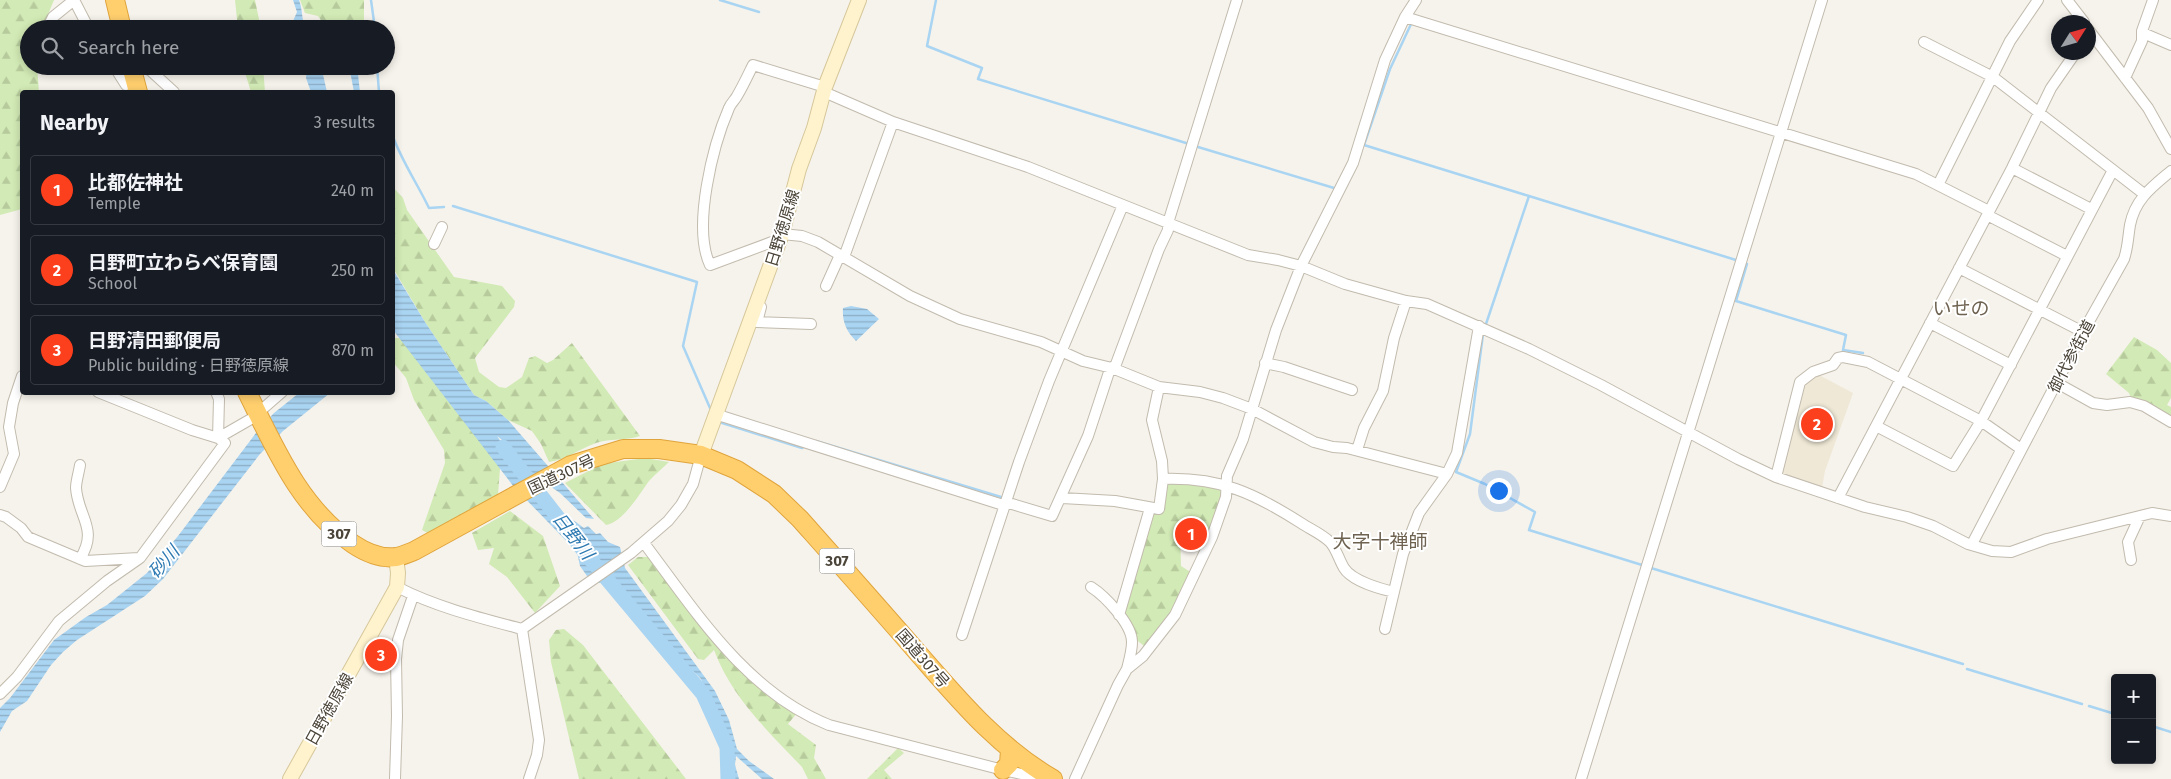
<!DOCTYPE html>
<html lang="en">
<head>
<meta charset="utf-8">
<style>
  :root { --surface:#171b24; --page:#20242c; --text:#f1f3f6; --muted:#9ea1a6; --line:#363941; --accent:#fc3f1d }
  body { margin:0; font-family:"Fira Sans","Noto Sans JP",sans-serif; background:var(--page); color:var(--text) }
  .controls { position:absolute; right:15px; bottom:15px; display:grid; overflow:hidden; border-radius:5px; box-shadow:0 2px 8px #0003 }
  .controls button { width:45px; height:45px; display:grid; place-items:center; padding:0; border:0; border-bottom:1px solid var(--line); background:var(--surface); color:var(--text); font:25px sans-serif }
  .compass { position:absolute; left:2051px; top:15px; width:45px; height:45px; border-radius:50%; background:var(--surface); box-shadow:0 2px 8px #0003; rotate:53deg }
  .you { position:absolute; left:1498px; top:490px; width:18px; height:18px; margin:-12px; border:4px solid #fff; border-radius:50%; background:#1a73e8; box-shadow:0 0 0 8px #1a73e833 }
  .badge { display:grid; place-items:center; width:32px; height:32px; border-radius:50%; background:var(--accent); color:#fff; font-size:16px; font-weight:700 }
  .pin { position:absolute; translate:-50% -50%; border:2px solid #fff; box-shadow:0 1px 5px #0006 }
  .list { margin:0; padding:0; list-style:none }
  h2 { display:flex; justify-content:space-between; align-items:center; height:65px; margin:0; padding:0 20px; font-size:21px }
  h2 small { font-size:16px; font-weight:400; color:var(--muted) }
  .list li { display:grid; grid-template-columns:32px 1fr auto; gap:15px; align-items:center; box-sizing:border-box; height:70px; margin:0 10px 10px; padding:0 10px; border:1px solid var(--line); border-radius:5px }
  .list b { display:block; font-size:19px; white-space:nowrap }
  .list p { margin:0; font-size:16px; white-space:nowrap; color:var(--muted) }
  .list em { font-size:16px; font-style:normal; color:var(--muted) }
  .icon { flex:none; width:28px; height:28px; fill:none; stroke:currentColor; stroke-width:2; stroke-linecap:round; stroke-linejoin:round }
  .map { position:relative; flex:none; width:2171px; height:779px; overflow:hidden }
  .search { position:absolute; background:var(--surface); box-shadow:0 2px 8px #0003; left:20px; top:20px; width:375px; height:55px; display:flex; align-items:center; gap:12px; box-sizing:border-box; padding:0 18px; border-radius:28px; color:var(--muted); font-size:19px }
  .panel { position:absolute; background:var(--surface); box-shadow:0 2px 8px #0003; left:20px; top:90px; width:375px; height:305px; border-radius:5px }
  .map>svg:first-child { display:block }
  .education { fill:#efe8d6 }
  .forest { fill:url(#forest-firs) }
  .water { fill:url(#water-rules); fill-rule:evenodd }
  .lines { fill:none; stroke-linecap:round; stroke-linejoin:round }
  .stream { stroke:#a9d4f2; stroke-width:2.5 }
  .river { stroke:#a9d4f2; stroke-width:15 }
  .street-casing { stroke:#c2bbae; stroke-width:12 }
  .secondary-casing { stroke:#d6c79b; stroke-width:16 }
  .highway-casing { stroke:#e0a43c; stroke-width:20 }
  .street { stroke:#fff; stroke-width:10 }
  .secondary { stroke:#fff3cd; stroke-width:14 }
  .highway { stroke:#ffcf6e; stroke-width:18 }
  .labels { text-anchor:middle; stroke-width:4; stroke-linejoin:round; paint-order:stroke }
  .shield { fill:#fff; stroke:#817c74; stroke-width:1 }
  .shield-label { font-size:15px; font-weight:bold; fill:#4b4439 }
  .street-label { font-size:16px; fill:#4b4439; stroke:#fff }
  .water-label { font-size:18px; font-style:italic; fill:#2e7ab2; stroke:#fff }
  .quarter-label { font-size:19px; fill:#6e6250; stroke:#fff }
</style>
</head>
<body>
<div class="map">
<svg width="2171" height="779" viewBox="0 0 2171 779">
  <defs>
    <pattern id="forest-firs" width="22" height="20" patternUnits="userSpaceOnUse" patternTransform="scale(1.25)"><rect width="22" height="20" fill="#d2eab5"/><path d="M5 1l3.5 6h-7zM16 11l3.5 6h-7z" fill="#b6ca9c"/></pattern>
    <pattern id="water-rules" width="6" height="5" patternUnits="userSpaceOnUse" patternTransform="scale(1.25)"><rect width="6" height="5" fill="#a9d4f2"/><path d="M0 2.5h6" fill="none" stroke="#8caec5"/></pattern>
  </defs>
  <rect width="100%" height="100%" fill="#f6f3ec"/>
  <path class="education" d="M1819,375L1853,393L1825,471L1822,488L1781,476L1803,386L1812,377Z"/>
  <path class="forest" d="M0,0H54L42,29H29V66H37L39,92H22V209L0,215Z
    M235,0H255L261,29H238Z
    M300,0H364V29H327L318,16L305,13Z
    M243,66H263L265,92H251Z
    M392,186L403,198L407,210L454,277L502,286L515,301L514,307L475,358L479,372L499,387L506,388L522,377L529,358L535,356L547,363L553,360L572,343L640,436C626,441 610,438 596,443C579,449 566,460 549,462L541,444L532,431L508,420L486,401L474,395L425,322L393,268Z
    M2134,337L2157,350L2171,363V398L2167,405L2171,407V416L2132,401L2129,393L2106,374Z
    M392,338H405L501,455L498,495L431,535L422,530L445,463L444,450L414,400L406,378L393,362Z
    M645,458L669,462C663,468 655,474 649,481C639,495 623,522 606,525L565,483L602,464Z
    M1190,481L1224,488L1207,544L1199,539V525L1183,523L1180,531L1181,566L1192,573L1172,614L1148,649L1134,638L1124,614L1152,513L1165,483Z
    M510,511L543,536L560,586L535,613L507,577L489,564L494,548L478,550L472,533Z
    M638,557H648L757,685L797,713L788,724L816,745L814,758L826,779H808L802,767C768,731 732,698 714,650L704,660L698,659L628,565Z
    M564,629L583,645L686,779H579L551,662L549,640L556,630Z
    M898,748L904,753L884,770L892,779H867Z"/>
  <path class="water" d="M293,0H299C303,10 301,19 306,29H294L293,21L297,12Z
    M307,66H321L327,92H311L306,78Z
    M349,66H357L360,92H354Z
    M392,268L425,322L474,395L486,401L508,420L594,519L586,518L560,493L535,476L506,443L497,436L528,481L555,513L565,514L584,528L588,526L596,534L600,533L608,542L620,547L625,568L715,691L729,720L737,749L749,761L774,779H762L736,756L735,765L739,779H723L724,767L720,750L718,721L701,679L659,636L618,590L604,583H595L587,576L580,566L577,552L514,487L393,330ZM563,520C573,528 587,538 588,552L581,551L557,522Z
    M851,306L867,309L879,319L856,341C846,331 842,321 843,308Z
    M299,393H330L283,431L260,454L163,579L145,596L77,640L63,652L51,665L27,701L12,711L0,732V708L10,698L54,640L86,617L107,605L147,573L178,536L259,429L274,413Z"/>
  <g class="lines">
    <path class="stream" d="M371,0L375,29
      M720,0L759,12
      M936,0L927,46L982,68L978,79L1186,143
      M1412,22L1390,69L1364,145L1529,196L1486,324
      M377,66L379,92
      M392,134C401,160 417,183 429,208L444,207
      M1198,147L1334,188
      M1529,196L1736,260
      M453,206L697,282L683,346L710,408
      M1747,264L1736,301L1846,335L1843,350L1863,353
      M1483,334L1470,434L1456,472L1485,484L1535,512L1529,530L1642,565
      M719,422L802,448L805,446
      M814,442L816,441L1001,497
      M1651,568L1963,664
      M1967,669L2082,704
      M2089,706L2115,714
      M2152,726L2171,732"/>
    <path class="river" d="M503,447L591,560L703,694L727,747L728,779"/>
    <g class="street-casing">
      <path id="street" d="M74,0L89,29
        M2067,0L2084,22
        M1405,17L1916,174L1989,211
        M47,29L53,17L74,0
        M2088,29L2148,108L2171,149
        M2143,33L2171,45
        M1924,42L1993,77L2144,194
        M114,66L126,85
        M132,70L143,67L151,71L174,92
        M2125,78L2142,41V31L2153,0
        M824,92L893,122L1028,167L1248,255L1278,260L1301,266L1345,284L1406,301L1427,304L1529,349L1601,385L1738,459L1776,477L1865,507L1907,517L1933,526L1968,544L1992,551L2011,552L2047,539L2152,513L2171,516
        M2012,168L2091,209
        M1938,185L2010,41L2038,0
        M1987,215L2067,256
        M782,234L802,236L818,242L910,296L960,319L1041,342L1083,361L1112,368L1159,387L1200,392L1223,398L1252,409L1314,442L1333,447L1347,448L1447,474
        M779,242H772L710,265C692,227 713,145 729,108C731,103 735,100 737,96C743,86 748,75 753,65L825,87
        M434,244L442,227
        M844,257L893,122
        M1959,268L2083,332
        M826,286L840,255
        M761,307L757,322L811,324
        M1930,323L2011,365
        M1265,363L1284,367L1352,390
        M2057,383L2093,403L2107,405L2130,402L2144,406L2171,422
        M1159,387L1152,420L1162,461L1163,479
        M216,392L219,399L218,438
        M715,414L1000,504H1012L1052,516L1088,436L1109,372L1116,364L1159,249L1168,230V223L1237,0
        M1876,426L1953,466L1981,421L2113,170
        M218,438L251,419L282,392
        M1357,450L1364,428L1383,391L1394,338L1406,301
        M80,465C79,472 76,481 76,488C78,517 99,529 80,559
        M1776,477L1800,382L1813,372L1833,365L1838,358L1843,357L1868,362L1981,421L2021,449
        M0,487L14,454L9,427L13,403L22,376
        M1062,498L1115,501L1159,509L1163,479C1220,477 1254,493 1301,523C1310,529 1322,534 1330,542C1336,548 1339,560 1344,568C1352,581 1381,589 1394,592
        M1838,498L2012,168L2051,88L2076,52
        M0,515L6,517L21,528L28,537L85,561L139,558
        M644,543C696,612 746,692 829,725L1003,770L1045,779
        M1972,544L2083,332L2124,259C2128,247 2128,237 2130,225C2135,199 2152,187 2171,171
        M2131,560L2128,542L2140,516
        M397,587C436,607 480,618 522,629L631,553L668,521L681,505L693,484L701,455
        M1091,587C1105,596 1132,624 1132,642C1132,651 1129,661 1127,669
        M1119,615L1150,508
        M522,629L539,740L537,755L529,779
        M1385,629L1403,554L1419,513L1447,474L1457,453L1479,326
        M962,635L1019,462L1049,381L1123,205
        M0,694L17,677L59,621L107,581L140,558L225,443L218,438L192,430L98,392
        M395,779L397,716L396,659L398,640L413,596
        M1075,779L1118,685L1127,669L1143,656L1175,615L1212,537L1226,497L1227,476L1243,439L1276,330L1301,266L1353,163L1385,60L1405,17L1416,0
        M1581,779L1822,0"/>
    </g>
    <g class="secondary-casing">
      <path id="secondary" d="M701,455L782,234L799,169L814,128L825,87L859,0
        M290,779L397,587L398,573L396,557"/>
    </g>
    <g class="highway-casing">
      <path id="highway" d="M115,0L122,29
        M131,66L138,92
        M247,392C275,448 300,508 353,544C365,552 381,559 396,557C402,556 409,553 414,551L571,465L623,449H659L701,455L737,470L774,494L800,519C839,563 879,608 918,653C959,700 998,747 1053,779
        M1003,770L1009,764L1010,750"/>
    </g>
    <use href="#street" class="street"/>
    <use href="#secondary" class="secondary"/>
    <use href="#highway" class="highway"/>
  </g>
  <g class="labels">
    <g class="shield">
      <rect x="321.5" y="521.5" width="35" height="25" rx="4"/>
      <rect x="819.5" y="548.5" width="35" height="25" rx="4"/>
    </g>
    <g class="shield-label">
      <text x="339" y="539">307</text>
      <text x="837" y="566">307</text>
    </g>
    <g class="street-label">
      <text transform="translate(782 228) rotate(-73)" y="6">日野徳原線</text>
      <text transform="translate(2071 356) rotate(-62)" y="6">御代参街道</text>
      <text transform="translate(561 474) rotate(-25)" y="6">国道307号</text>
      <text transform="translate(923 658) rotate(49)" y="6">国道307号</text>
      <text transform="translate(329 709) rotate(-61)" y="6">日野徳原線</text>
    </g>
    <g class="water-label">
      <text transform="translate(573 536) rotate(52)" y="6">日野川</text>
      <text transform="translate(164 562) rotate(-49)" y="6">砂川</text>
    </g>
    <g class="quarter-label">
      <text x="1961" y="315">いせの</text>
      <text x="1380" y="548">大字十禅師</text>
    </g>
  </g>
</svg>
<div class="controls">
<button>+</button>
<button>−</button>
</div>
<svg class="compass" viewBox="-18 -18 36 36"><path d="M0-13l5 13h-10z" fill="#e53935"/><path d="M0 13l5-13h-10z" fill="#9ea1a6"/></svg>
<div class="you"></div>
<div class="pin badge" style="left:1191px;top:534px">1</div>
<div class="pin badge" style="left:1817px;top:424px">2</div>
<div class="pin badge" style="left:381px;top:655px">3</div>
<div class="search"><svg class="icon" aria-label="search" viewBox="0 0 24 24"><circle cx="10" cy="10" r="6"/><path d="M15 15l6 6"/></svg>Search here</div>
<section class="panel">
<h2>Nearby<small>3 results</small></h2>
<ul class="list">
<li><span class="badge">1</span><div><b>比都佐神社</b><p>Temple</p></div><em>240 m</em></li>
<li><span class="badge">2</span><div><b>日野町立わらべ保育園</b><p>School</p></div><em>250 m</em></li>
<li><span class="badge">3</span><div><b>日野清田郵便局</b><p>Public building · 日野徳原線</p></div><em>870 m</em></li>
</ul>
</section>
</div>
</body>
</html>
